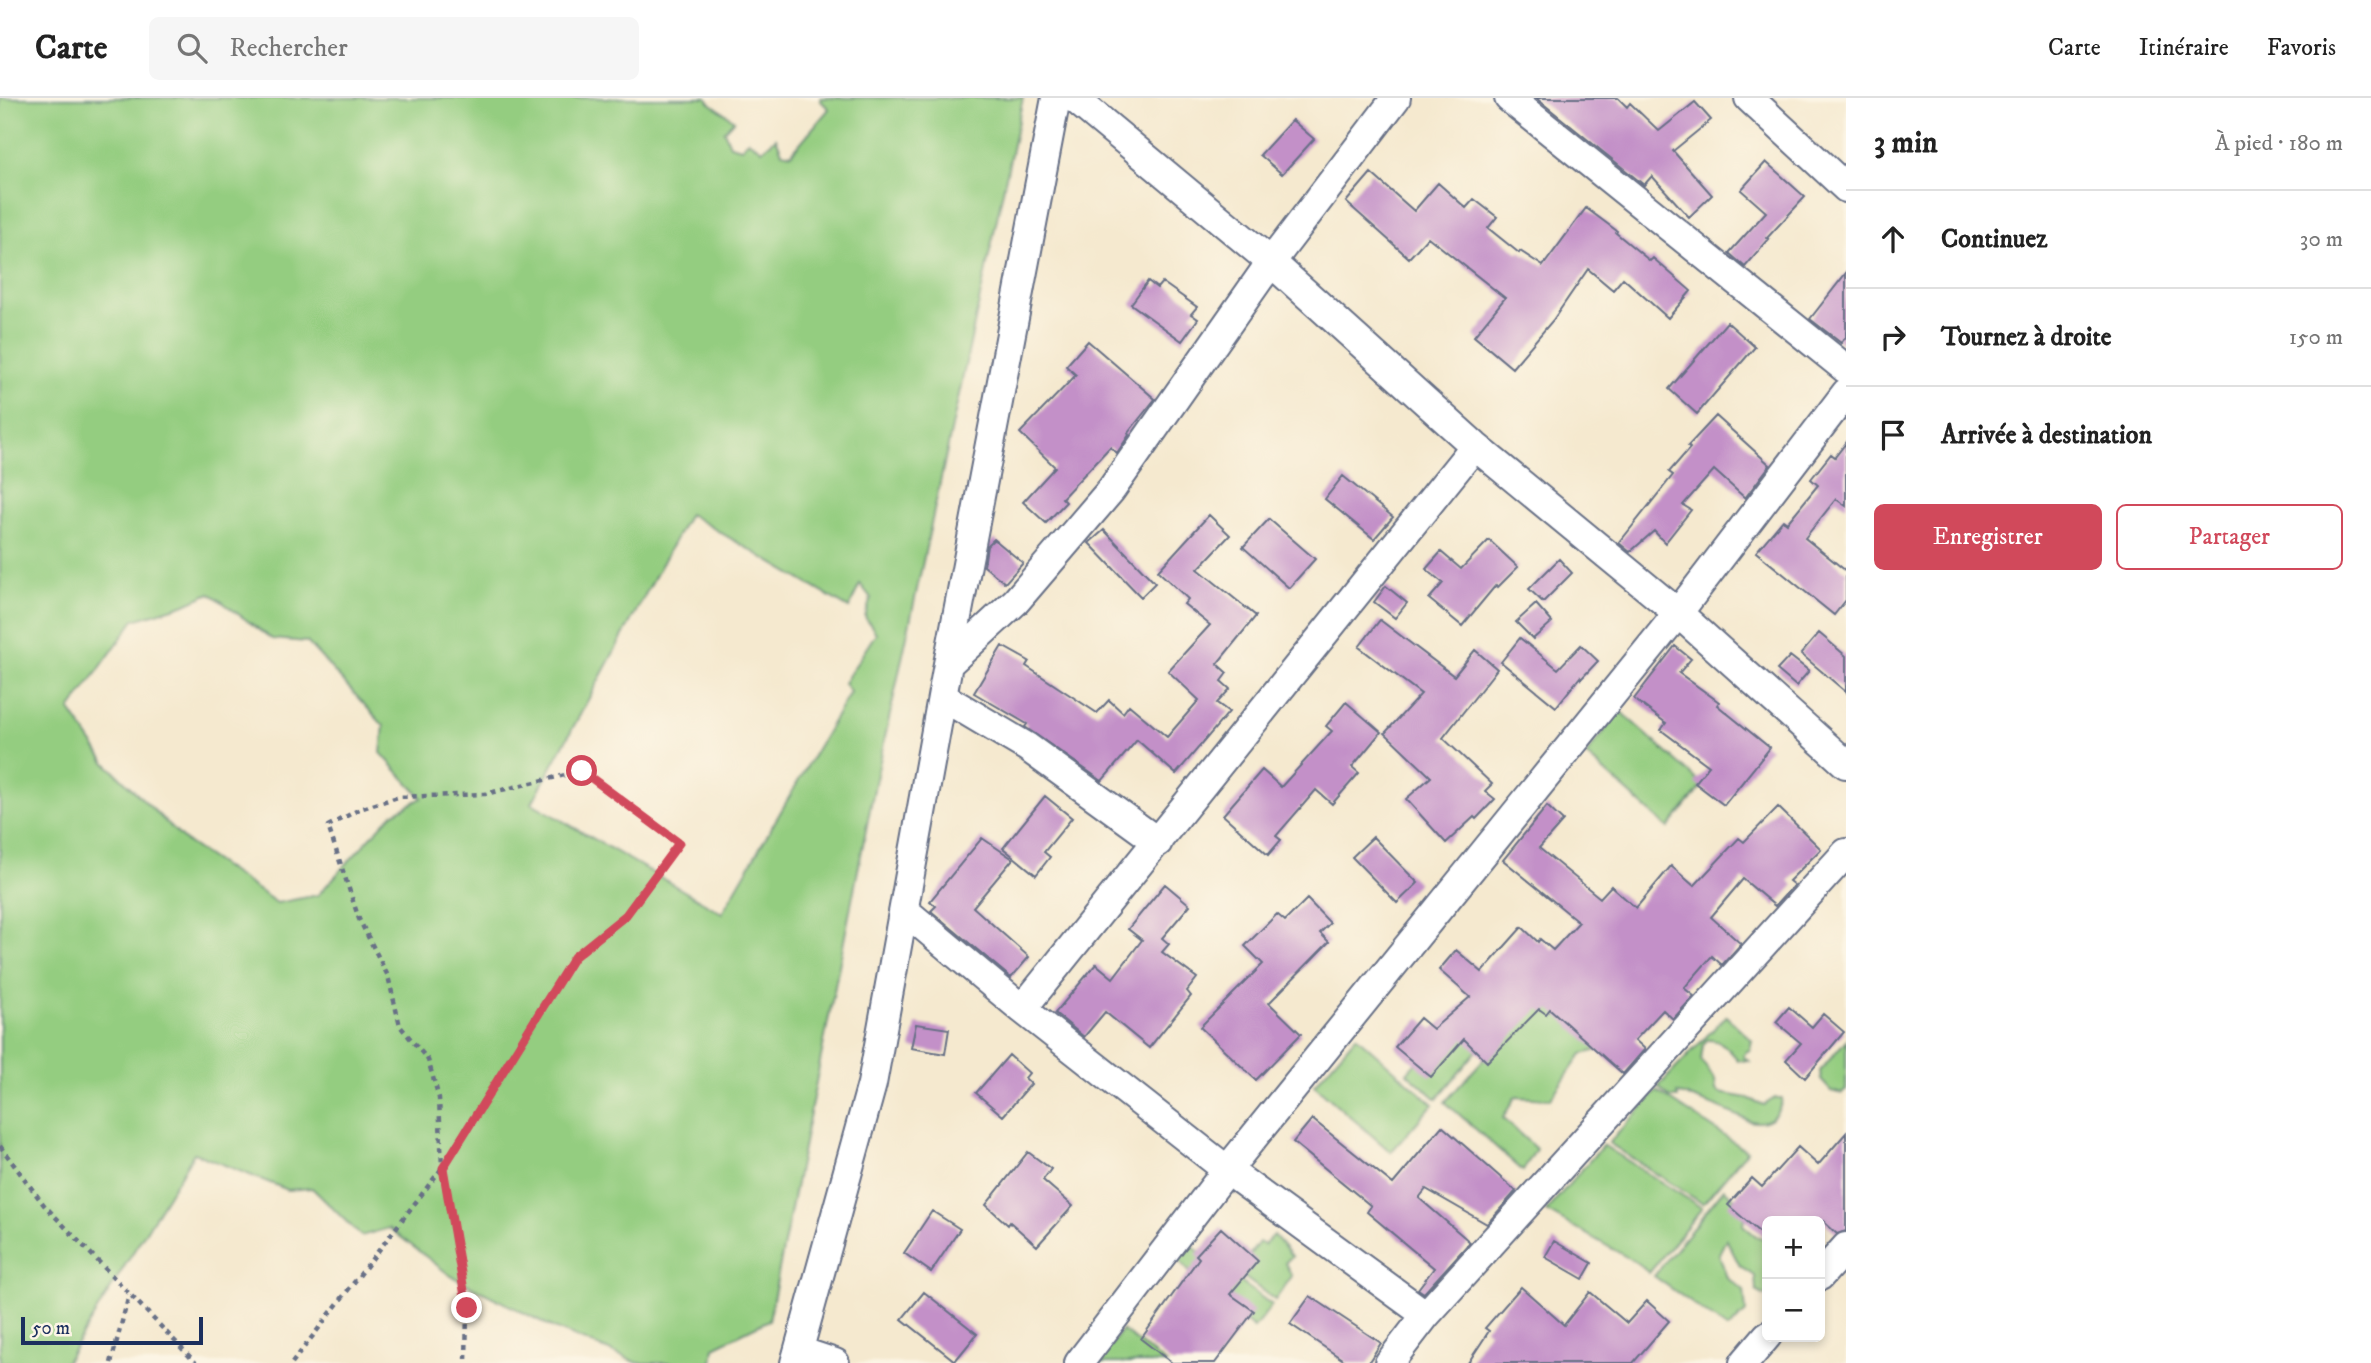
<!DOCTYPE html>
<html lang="fr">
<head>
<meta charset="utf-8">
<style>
  :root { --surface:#fff; --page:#f6f6f6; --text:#222; --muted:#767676; --line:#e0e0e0; --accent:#d1495b }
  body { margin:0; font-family:"IM FELL DW Pica",serif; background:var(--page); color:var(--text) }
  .controls { position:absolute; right:21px; bottom:21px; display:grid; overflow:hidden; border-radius:10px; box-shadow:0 4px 10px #0003 }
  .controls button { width:63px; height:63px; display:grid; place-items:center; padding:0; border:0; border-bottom:2px solid var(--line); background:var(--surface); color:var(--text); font:35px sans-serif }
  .scale { position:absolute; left:21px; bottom:18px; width:182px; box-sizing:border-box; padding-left:7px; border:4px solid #1b2f5e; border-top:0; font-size:19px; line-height:24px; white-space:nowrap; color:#1b2f5e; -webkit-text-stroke:5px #fcf5e5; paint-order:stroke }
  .stop { position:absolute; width:21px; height:21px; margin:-16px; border:5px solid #d1495b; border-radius:50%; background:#fff }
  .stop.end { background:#d1495b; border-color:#fff; box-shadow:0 2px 7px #0008 }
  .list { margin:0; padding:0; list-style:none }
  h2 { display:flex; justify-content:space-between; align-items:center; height:91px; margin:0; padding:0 28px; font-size:30px }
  h2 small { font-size:23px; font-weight:400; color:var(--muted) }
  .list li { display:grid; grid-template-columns:46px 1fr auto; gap:21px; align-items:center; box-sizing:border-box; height:98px; padding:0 28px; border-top:2px solid var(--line) }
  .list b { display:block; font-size:26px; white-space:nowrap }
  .list em { font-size:23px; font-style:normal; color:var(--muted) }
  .actions { display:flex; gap:14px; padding:21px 28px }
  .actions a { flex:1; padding:16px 0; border:2px solid var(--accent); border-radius:10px; text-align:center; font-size:24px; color:var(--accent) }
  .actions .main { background:var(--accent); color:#fff }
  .icon { flex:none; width:38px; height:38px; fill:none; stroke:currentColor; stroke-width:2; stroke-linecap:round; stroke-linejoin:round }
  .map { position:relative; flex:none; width:1846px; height:1265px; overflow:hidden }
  header { display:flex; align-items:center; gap:42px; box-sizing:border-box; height:98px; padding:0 35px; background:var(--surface); border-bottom:2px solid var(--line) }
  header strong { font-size:33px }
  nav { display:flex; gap:38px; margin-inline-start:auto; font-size:24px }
  .search { width:490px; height:63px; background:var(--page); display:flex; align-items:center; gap:18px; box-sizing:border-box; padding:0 24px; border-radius:10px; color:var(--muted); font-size:26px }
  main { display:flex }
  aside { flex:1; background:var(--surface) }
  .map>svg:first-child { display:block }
  .green { fill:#94cd80; stroke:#587e6f; stroke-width:2; fill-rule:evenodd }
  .building { fill:#c390c8 }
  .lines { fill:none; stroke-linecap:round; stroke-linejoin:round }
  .minor-casing { stroke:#677086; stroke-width:32 }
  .path { stroke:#677086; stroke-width:4.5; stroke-dasharray:5 5; stroke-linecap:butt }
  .minor { stroke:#fff; stroke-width:28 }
  .route { stroke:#d1495b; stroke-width:9 }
</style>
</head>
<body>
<header>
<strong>Carte</strong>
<div class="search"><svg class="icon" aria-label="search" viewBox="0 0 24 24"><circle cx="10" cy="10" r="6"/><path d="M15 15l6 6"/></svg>Rechercher</div>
<nav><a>Carte</a><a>Itinéraire</a><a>Favoris</a></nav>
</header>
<main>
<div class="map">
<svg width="1846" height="1265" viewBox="0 0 1846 1265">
  <rect width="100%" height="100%" fill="#fcf5e5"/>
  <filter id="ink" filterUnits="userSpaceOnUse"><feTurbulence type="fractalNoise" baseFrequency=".0143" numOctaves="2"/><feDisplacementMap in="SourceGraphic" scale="14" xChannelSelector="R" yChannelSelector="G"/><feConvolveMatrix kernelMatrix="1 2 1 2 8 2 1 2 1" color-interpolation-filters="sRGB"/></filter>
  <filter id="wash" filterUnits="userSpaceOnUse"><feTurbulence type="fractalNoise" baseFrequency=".00686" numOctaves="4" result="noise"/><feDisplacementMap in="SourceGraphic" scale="28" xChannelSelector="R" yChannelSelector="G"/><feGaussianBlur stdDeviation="1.57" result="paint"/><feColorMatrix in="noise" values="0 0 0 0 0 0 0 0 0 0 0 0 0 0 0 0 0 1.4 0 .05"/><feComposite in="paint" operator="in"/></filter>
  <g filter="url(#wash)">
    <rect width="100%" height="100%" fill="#f5e9cf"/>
    <path class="green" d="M0,0H707L709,4L734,22L724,33L730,47L742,50L748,42L762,52L776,40L782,54L791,56L829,11L820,2L821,0H1023L875,686L769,1222L714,1249L712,1265H638L554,1230L451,1178L389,1130L361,1138L312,1090L288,1092L194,1055L65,1265H0ZM689,416L849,510L860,486L871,500L865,519L876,535L844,585L850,594L722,815L532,705ZM210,495L272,541L307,544L384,628L381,655L422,700L392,716L318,797L277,805L184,742L105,664L70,612L134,522L183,507Z
      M1620,613L1703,687L1668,730L1586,657Z
      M1539,900L1596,950L1595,953L1582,956L1550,1001L1515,999L1503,1020L1536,1051L1523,1073L1445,1004Z
      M1726,918L1752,942L1750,952L1747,953L1743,958L1749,963L1738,962C1729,952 1722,941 1707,942L1703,947L1701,962L1715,982L1716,992L1719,995L1748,1000L1764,1007L1775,1000H1782C1781,1012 1771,1025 1757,1024C1748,1024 1739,1018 1731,1015C1716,1008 1700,1003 1684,997L1677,996L1678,1000H1671L1658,989Z
      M1458,931L1480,949L1437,1001L1407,975L1421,959Z
      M1356,938L1433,1006L1391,1054L1314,987Z
      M1846,942V992L1842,996L1831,993L1821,982L1820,973Z
      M1657,993L1747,1053L1703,1106L1609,1045Z
      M1603,1047L1702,1110L1649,1175L1637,1165L1546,1113Z
      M1724,1091L1745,1109L1743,1127L1756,1138L1767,1142V1199L1756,1193L1755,1178L1740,1168L1726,1141L1719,1156L1727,1180L1744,1192L1746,1214L1728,1231L1654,1178Z
      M1274,1137L1292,1158L1285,1165L1292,1178L1275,1202L1237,1174L1259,1144L1264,1147Z
      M1189,1146L1272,1207L1254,1230L1207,1194L1178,1161Z
      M1122,1232L1166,1265H1098Z"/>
    <g id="blocks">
      <path class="building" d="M1536,0H1618L1627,9L1630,5L1659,33L1695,4L1711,22L1673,53L1712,97L1689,119L1652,78L1644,87Z
        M1292,22L1314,41L1282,76L1260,57Z
        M1766,64L1805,99L1767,140L1769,141L1745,169L1729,155L1766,114L1741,92Z
        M1371,75L1414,113L1438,85L1466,110L1474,101L1497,119L1488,130L1519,155L1520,153L1543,168L1586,110L1617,133L1616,135L1650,163L1653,160L1691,193L1668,220L1623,180L1613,192L1588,171L1553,222L1512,270L1474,238L1505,200L1428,139L1409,160L1346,104Z
        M1846,175V239L1841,245L1810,221Z
        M1148,183L1157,190L1162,184L1197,209L1191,216L1198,221L1182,243L1131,206Z
        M1727,224L1755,249L1697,316L1669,291Z
        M1088,243L1155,301L1128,335L1129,337L1117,355L1110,349L1062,400L1066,404L1046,425L1023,404L1055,369L1020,335L1076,277L1066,268Z
        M1716,318L1770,367L1745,400L1714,372L1683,407L1691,412L1665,445L1654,433L1630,454L1619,445L1673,377L1669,374L1690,350L1688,348Z
        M1846,345V408L1836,401L1805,440L1846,473V502L1834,517L1756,454L1783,422L1787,425L1818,387L1811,381L1831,356L1835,359Z
        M1343,378L1393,419L1374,441L1325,401Z
        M1209,417L1230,437L1198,471L1256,518L1217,566L1227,575L1221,583L1230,591L1217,605L1229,614L1176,676L1137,642L1102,683L1025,629L1027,626L974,595L1002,548L1029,563L1026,568L1097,615L1109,602L1123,615L1129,607L1167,639L1199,602L1168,573L1210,527L1184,506L1188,501L1158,473Z
        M1269,421L1315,461L1289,490L1243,449Z
        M1104,432L1155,485L1141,499L1089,445Z
        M994,441L1023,465L1005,485L984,468L987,448Z
        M1489,442L1518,469L1498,489L1496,487L1462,528L1429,501L1443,485L1426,471L1441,454L1461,471Z
        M1559,461L1572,475L1543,504L1529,491Z
        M1386,488L1407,505L1395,520L1374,504Z
        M1536,506L1552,524L1533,541L1516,524Z
        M1380,522L1454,578L1475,552L1497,571L1443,640L1492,686L1485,693L1495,701L1476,721L1474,719L1446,745L1406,701L1431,679L1385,635L1421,596L1359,549Z
        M1819,535L1846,558V594L1801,556Z
        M1520,540L1558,571L1581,547L1598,563L1581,581L1580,579L1556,609L1501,564Z
        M1675,548L1691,561L1679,575L1719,604L1717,607L1770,650L1724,707L1695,685L1709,668L1661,632L1666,625L1634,601Z
        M1790,558L1809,573L1796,588L1777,572Z
        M1346,604L1381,634L1352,669L1359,675L1332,706L1316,692L1276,738L1281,742L1268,757L1223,717L1262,672L1281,689L1332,633L1326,628Z
        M1045,698L1072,720L1044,754L1050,759L1036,777L1003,750Z
        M1547,708L1563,723L1539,750L1600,800L1611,788L1636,810L1671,768L1694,788L1739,740L1744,744L1778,709L1821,751L1789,783L1794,787L1775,808L1743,781L1711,819L1741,846L1722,867L1712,858L1684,890L1694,898L1673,921L1663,912L1635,942L1645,951L1623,976L1550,911L1546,916L1539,911L1487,964L1464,941L1431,979L1395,949L1420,920L1433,931L1470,899L1439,872L1456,852L1482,874L1522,829L1538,844L1540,841L1553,852L1579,824L1503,762Z
        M1373,739L1418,785L1397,805L1352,759Z
        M982,740L1013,761L973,809L1029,859L1011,880L931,813L936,808L930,803Z
        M1165,786L1190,807L1162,840L1169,846L1162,854L1197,880L1187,893L1191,898L1149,950L1105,914L1084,939L1055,915L1096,866L1113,880L1142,842L1128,831Z
        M1307,801L1330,825L1320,835L1329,844L1269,905L1301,936L1256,982L1200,929L1263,866L1245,848L1277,816L1285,823Z
        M1789,909L1812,929L1823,916L1844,934L1805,980L1786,962L1801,945L1776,924Z
        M916,926L949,931L945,956L911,950Z
        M1009,957L1029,975L1025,980L1031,986L1003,1018L976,995Z
        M1312,1021L1393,1086L1442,1028L1516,1093L1487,1126L1426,1091L1419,1100L1470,1144L1424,1195L1418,1191L1434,1170L1367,1114L1371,1108L1293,1044Z
        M1846,1035V1133L1837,1136L1823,1123H1767V1141L1728,1107L1752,1080L1762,1089L1798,1049L1818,1067Z
        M1028,1054L1051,1071L1043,1082L1073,1108L1037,1148L1010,1124L1008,1127L986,1107Z
        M932,1113L960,1131L931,1174L904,1155Z
        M1221,1130L1258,1163L1230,1196L1254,1213L1215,1265H1172L1141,1241L1199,1160L1196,1157Z
        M1554,1143L1592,1165L1583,1181L1545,1159Z
        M1521,1189L1564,1227L1590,1194L1627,1225L1647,1203L1669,1223L1633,1265H1468L1489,1233L1485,1230Z
        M924,1194L977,1236L955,1263L902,1221Z
        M1310,1198L1381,1245L1368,1265H1348L1290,1226Z"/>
    </g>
  </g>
  <g filter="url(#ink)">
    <use href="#blocks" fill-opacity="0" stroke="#677086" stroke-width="2"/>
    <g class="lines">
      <g class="minor-casing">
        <path id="minor" d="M1074,0L1271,164L1475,348L1678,515L1846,666
          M1509,0L1846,271
          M1749,0L1846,90
          M948,566L1016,503L1111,392L1271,164L1396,0
          M943,599L1027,649L1158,744
          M904,812L1022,911L1227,1072L1426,1217
          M1022,911L1475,348
          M1820,1178L1846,1149
          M799,1253L835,1265
          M795,1265L872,986L948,566L1056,0
          M1079,1265L1227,1072L1678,515L1846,295
          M1389,1265L1426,1217L1846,755
          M1744,1265L1767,1238"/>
      </g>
      <path class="path" d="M0,1048L44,1107L196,1265
        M111,1265L129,1197
        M292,1265L442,1070L574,859L626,817L679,745L582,673L485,696L398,699L360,711L328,728L359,821L388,878L400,928L428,962L439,1000L442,1070L467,1210L466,1265"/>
      <use href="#minor" class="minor"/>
    </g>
  </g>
  <g class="lines" filter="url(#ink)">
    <path class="route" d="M467,1210L443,1070L574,859L626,817L679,745L582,673"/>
  </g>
</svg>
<div class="controls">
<button>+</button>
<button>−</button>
</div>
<div class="scale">50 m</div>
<div class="stop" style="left:582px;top:673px"></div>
<div class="stop end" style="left:467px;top:1210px"></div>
</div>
<aside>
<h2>3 min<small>À pied · 180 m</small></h2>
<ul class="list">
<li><svg class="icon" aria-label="ahead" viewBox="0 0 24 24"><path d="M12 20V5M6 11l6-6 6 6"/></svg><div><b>Continuez</b></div><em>30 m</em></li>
<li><svg class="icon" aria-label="right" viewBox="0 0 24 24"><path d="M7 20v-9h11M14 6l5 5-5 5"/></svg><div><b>Tournez à droite</b></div><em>150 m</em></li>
<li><svg class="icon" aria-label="arrive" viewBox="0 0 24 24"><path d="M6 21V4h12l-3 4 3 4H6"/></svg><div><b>Arrivée à destination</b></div></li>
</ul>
<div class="actions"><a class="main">Enregistrer</a><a>Partager</a></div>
</aside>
</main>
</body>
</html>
